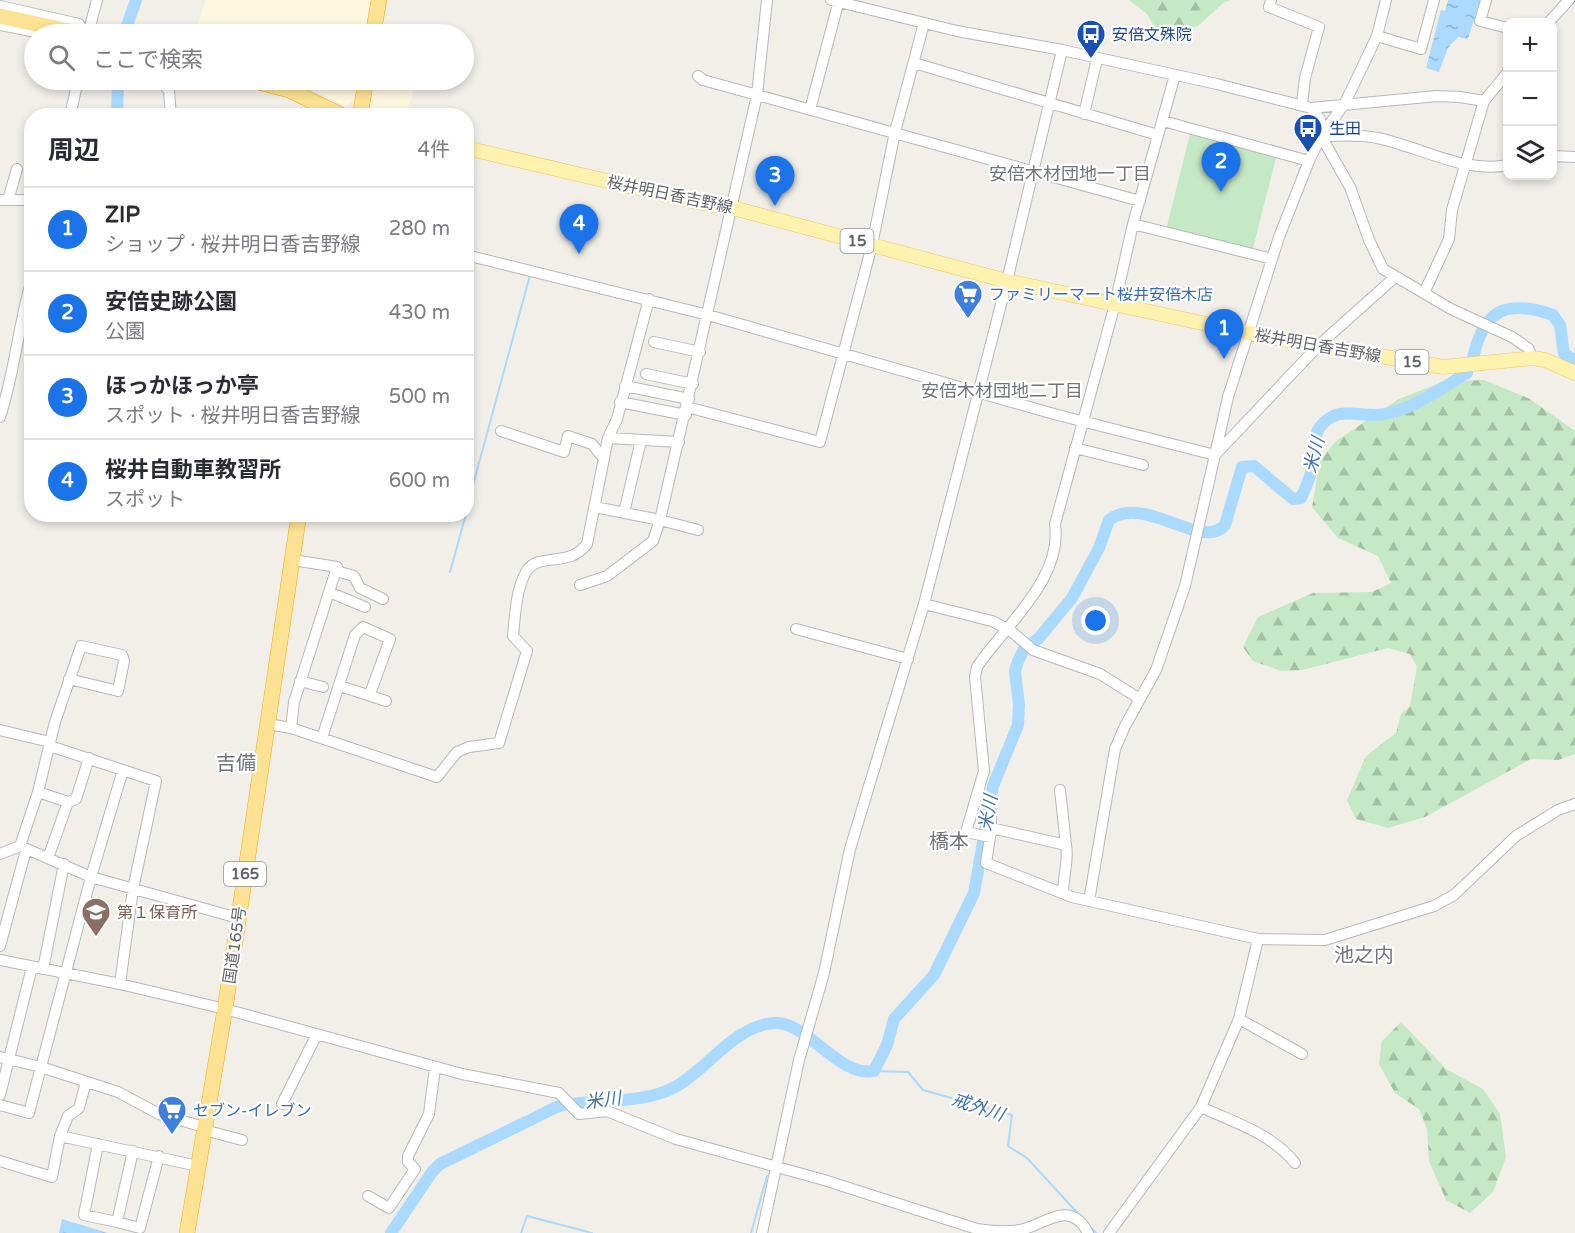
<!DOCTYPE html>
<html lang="ja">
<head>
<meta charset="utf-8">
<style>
  :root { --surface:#fff; --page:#f2f2f3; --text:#2b2b33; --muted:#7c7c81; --line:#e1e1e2; --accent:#1a73e8 }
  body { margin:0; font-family:"Varela Round","Noto Sans JP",sans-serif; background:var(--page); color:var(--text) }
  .controls { position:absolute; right:18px; top:18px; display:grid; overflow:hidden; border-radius:12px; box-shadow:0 3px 9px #0003 }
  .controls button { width:54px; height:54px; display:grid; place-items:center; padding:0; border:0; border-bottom:2px solid var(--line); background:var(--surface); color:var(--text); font:30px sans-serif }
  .you { position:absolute; left:1096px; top:621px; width:21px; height:21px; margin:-15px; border:4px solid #fff; border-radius:50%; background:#1a73e8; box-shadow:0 0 0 9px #1a73e833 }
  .badge { display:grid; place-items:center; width:39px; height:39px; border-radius:50%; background:var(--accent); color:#fff; font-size:20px; font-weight:700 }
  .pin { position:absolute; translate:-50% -50px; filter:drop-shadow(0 2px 3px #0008) }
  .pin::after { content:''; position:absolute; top:32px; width:21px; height:18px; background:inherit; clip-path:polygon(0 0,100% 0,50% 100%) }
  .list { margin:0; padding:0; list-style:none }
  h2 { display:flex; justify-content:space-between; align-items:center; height:78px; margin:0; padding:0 24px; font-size:26px }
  h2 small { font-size:20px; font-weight:400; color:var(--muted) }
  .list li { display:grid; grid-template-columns:39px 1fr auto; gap:18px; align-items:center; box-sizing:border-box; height:84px; padding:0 24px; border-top:2px solid var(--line) }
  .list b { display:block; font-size:22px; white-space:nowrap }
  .list p { margin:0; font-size:20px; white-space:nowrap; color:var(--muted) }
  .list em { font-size:20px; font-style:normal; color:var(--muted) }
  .icon { flex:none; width:33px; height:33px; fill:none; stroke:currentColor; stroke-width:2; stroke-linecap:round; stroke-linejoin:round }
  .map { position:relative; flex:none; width:1575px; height:1233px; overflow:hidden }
  .search { position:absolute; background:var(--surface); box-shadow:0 3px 9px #0003; left:24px; top:24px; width:450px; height:66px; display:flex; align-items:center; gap:15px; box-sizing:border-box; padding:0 21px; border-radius:33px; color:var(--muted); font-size:22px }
  .panel { position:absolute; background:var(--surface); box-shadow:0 3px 9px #0003; left:24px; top:108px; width:450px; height:414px; border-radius:24px }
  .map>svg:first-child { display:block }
  .commercial { fill:#fef7e0 }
  .green { fill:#c5e8c5 }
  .forest { fill:url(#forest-firs) }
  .water { fill:url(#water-ripples) }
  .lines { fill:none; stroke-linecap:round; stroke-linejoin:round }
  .stream { stroke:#aadaff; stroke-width:2 }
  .river { stroke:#aadaff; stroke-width:12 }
  .minor-casing { stroke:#b5b8bc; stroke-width:12 }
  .major-casing { stroke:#f2c960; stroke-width:15 }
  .highway-casing { stroke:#f9ab00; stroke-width:16 }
  .minor { stroke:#fff; stroke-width:10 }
  .major { stroke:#fff2af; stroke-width:14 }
  .highway { stroke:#fde293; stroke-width:15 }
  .labels { text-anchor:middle; stroke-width:4.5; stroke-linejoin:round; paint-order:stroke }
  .shield { fill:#fff; stroke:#8f9295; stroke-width:1.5 }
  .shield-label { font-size:15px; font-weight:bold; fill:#5f6368 }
  .transit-label { font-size:16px; fill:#164399; stroke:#fff; text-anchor:start }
  .street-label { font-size:16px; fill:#5f6368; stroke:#fff }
  .shop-label { font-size:16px; fill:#366cbe; stroke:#fff; text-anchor:start }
  .education-label { font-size:16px; fill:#785e54; stroke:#fff; text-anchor:start }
  .neighbourhood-label { font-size:18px; fill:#70757a; stroke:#fff }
  .water-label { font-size:18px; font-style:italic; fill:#4174aa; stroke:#fff }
  .quarter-label { font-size:20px; fill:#70757a; stroke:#fff }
</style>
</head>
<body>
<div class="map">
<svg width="1575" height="1233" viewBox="0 0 1575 1233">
  <defs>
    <pattern id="forest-firs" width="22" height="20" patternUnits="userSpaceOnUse" patternTransform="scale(1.5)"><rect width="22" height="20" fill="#c5e8c5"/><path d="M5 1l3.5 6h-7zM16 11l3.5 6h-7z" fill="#a3c0a4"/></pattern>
    <pattern id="water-ripples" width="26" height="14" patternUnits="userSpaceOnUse" patternTransform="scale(1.5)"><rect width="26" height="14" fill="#aadaff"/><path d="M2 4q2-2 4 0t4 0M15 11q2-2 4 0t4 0" fill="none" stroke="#8eb4d2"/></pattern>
  </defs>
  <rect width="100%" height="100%" fill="#f1efe8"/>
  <path class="commercial" d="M206,0H373L368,34H194Z
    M284,80H360L357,98L345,106L298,83Z
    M374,80L414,87L407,115H368Z"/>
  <path class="green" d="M1191,130L1277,154L1252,252L1166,230Z"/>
  <path class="forest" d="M1129,0H1231L1223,3L1198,26L1160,36L1147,14Z
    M1484,380L1530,399L1575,431V754L1558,760L1531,759L1425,817L1388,828L1356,819L1347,800L1366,756L1396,733L1401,714L1410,706L1417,667L1410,654L1388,648L1302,670L1281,671L1253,661L1243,647L1258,617L1313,593L1372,592L1391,583L1378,556L1338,538L1312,507L1320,461L1336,441L1399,399L1442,382Z
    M1401,1022L1446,1069L1483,1089L1500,1114L1506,1157L1493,1192L1470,1213L1446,1200L1429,1161L1427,1129L1419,1109L1395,1093L1379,1064L1382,1041Z"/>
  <path class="water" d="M1448,0H1480L1468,39L1458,37L1448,48L1439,72L1426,68L1441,10L1445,11Z
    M62,1219L108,1233H59Z"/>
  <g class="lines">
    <path class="stream" d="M466,511L530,275
      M450,572L466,514
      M874,1071L908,1072L923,1090L1012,1115L1008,1146L1027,1158L1096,1233
      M521,1233L527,1216L592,1233
      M751,1233L767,1176"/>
    <path class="river" d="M124,34L136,0
      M117,116L118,80
      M1473,358C1484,309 1506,299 1553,315L1560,325L1564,354L1575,360
      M391,1233L432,1172L440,1164C469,1150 497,1136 526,1122C538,1117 551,1108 563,1105C597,1099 645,1104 675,1087C708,1069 737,1022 778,1023C809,1025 841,1078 874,1071L887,1045L894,1019L934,975L974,893L993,786L1018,725L1019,705L1015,671L1018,661L1024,649L1038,639L1072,598L1099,548L1109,520C1145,493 1202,552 1225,525L1242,467L1254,466L1293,499L1301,498C1306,487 1312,474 1313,463C1314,451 1312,437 1320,427C1338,403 1362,419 1385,414C1415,408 1442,388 1467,373"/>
    <g class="minor-casing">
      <path id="minor" d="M831,0L957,31L1062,50L1217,84L1311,108L1437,96L1460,97L1484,101
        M1271,0L1269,7L1319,27L1305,78L1302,104
        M1486,0L1480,21L1508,28
        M0,6L79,24L84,34
        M1549,22L1569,0
        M0,25L46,34
        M88,34L97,0
        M1377,36L1421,49L1434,0
        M914,63L1158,135
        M1175,75L1133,224L1115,304L1055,524C1063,579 1006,624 977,667L975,677L984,771L966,832L990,837L986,863L1072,897L1258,939L1325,940L1434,906L1454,895L1516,836L1558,810L1575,804
        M698,76L703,80L1140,201
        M160,80L169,91L171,116
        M1311,108L1320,119L1321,136L1350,187L1369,240L1383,269L1451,309L1512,337L1528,348L1533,358
        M810,110L839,0
        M1084,114L1097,59
        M70,116L78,80
        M1163,121L1309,161
        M1321,136C1339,136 1359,134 1377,138C1419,146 1464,174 1508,165
        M1552,156L1575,157
        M0,200H32
        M8,200L17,169
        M1133,224L1272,259
        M466,255L708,315L1054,414L1215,455L1228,397L1279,237L1309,161L1321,136L1345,103L1377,36L1386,0
        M1425,291L1449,239L1452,210L1484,101L1508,72
        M654,342L700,352
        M646,374L693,384
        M625,386L689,399
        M620,402L686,415
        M687,407L820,442L872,245L895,132L924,23
        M0,417C15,372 18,325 32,279
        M501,431L564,452L568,436L592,444L604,459
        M608,438L679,442
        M1075,448L1143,465
        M595,507L660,520L757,95L767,0
        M624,513L641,440
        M336,571L354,576L360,588L383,599
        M580,585L607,576L653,541L660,520L698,530
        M329,592L365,607
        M924,604L992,621L1011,631L1033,650L1100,674L1140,699
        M796,629L908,659
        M300,681L323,687
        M340,686L386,701
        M268,724L291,728L437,777L457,752L469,747L499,743L527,651L513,636C515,616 516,589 526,572C538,551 568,569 587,544L608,438L617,419L649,299
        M291,728L294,702L337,567L293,560
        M0,730L50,742
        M322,738L355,635L363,627L390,639L370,694
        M50,746L156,781L133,889L120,984
        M123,770L91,877L41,1067L118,1092L159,1114L204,1127
        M38,792L68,802L48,858
        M68,802L76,799L89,758
        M991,828L1066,845L1060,790
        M991,834V811
        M20,846L38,792L55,722L81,646L122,655L124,661L118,691L69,679
        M20,846L91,877L238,918
        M0,854L20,846
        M1063,893C1063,876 1069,861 1066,845
        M1089,901L1115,749L1125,726L1156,670L1185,586L1215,455L1319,345L1394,278
        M0,946L26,850
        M0,960L120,984L225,1009L462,1074L559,1093L579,1114L607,1111L676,1139L824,1180L977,1229C991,1231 1010,1233 1024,1229C1048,1222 1071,1200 1088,1233
        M43,969L64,864
        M1239,1019L1302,1054
        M0,1057L41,1067L29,1113L0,1105
        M0,1095L32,967
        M282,1104L316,1036
        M1201,1107C1235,1123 1271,1133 1295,1163
        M204,1130L242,1140
        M60,1136L198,1166
        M98,1144L84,1215L117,1222
        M133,1151L117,1222L140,1228L159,1156
        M0,1161L52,1177L60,1136L68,1116L79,1108L86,1082
        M368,1196L389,1208L415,1169L408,1162V1156L429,1114L435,1068
        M762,1233L799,1060L824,973L850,849L924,604L1007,281L1062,50
        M1109,1233L1201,1107L1239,1019L1258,939"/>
    </g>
    <g class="major-casing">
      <path id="major" d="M466,148L697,202L733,208L1007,281L1248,333L1443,367L1533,358L1545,360L1575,373"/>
    </g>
    <g class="highway-casing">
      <path id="highway" d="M0,16L82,34
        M373,34L379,0
        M250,80L289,90L343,116
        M360,116L366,80
        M187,1233L225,1009L299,514"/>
    </g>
    <use href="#minor" class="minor"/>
    <use href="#major" class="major"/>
    <use href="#highway" class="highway"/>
  </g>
  <defs>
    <g id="bus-pin" transform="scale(1.5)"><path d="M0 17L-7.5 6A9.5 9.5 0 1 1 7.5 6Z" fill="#1a4fb4" stroke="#fff"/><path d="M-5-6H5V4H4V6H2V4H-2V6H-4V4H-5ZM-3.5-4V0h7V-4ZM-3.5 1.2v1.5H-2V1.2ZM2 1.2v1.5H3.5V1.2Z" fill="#fff"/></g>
    <g id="supermarket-pin" transform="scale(1.5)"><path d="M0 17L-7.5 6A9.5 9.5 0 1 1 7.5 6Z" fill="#3f7fe0" stroke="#fff"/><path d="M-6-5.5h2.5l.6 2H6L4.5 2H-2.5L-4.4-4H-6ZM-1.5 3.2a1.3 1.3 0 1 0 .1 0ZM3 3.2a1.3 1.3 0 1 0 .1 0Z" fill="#fff"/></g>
    <g id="school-pin" transform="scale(1.5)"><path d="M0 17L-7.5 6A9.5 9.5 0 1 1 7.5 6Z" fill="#8d6e63" stroke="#fff"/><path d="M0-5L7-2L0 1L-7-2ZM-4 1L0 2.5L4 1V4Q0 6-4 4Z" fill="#fff"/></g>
  </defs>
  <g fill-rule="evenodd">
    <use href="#bus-pin" x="1091" y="34"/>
    <use href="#bus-pin" x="1308" y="128"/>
    <use href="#supermarket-pin" x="968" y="294"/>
    <use href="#school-pin" x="96" y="912"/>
    <use href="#supermarket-pin" x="172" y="1110"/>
  </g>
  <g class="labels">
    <g class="shield">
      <rect x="840.5" y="229" width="33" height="24" rx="4.5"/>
      <rect x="1395.5" y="350" width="33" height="24" rx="4.5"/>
      <rect x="224" y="862" width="42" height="24" rx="4.5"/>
    </g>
    <g class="shield-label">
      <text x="857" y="246">15</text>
      <text x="1412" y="367">15</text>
      <text x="245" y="879">165</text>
    </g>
    <g class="transit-label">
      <text x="1112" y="40">安倍文殊院</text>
      <text x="1329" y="134">生田</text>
    </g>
    <g class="street-label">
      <text transform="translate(670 194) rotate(12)" y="6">桜井明日香吉野線</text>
      <text transform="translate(1318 345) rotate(10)" y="6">桜井明日香吉野線</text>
      <text transform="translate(234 945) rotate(-82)" y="6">国道165号</text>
    </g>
    <g class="shop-label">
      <text x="989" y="300">ファミリーマート桜井安倍木店</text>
      <text x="193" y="1116">セブン-イレブン</text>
    </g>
    <g class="education-label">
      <text x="117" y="918">第１保育所</text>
    </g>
    <g class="neighbourhood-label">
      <text x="1070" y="180">安倍木材団地一丁目</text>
      <text x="1002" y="397">安倍木材団地二丁目</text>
    </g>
    <g class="water-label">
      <text transform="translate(1314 455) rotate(-75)" y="6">米川</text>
      <text transform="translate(988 813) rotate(-80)" y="6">米川</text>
      <text transform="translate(603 1100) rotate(-7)" y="6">米川</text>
      <text transform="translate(978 1107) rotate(18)" y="6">戒外川</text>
    </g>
    <g class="quarter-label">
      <text x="236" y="770">吉備</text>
      <text x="949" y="848">橋本</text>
      <text x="1364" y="962">池之内</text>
    </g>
  </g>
</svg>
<div class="controls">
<button>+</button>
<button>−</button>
<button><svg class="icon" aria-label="layers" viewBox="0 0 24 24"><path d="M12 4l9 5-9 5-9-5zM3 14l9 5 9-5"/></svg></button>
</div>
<div class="you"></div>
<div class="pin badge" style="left:1224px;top:359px">1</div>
<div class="pin badge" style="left:1221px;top:192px">2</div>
<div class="pin badge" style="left:775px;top:206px">3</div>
<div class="pin badge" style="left:579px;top:254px">4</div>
<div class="search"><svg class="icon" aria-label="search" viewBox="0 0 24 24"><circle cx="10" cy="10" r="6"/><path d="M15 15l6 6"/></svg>ここで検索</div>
<section class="panel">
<h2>周辺<small>4件</small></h2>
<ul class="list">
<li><span class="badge">1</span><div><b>ZIP</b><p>ショップ · 桜井明日香吉野線</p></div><em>280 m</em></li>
<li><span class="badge">2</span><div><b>安倍史跡公園</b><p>公園</p></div><em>430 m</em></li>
<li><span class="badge">3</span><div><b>ほっかほっか亭</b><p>スポット · 桜井明日香吉野線</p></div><em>500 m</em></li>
<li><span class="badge">4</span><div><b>桜井自動車教習所</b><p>スポット</p></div><em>600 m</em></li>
</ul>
</section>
</div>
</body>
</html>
